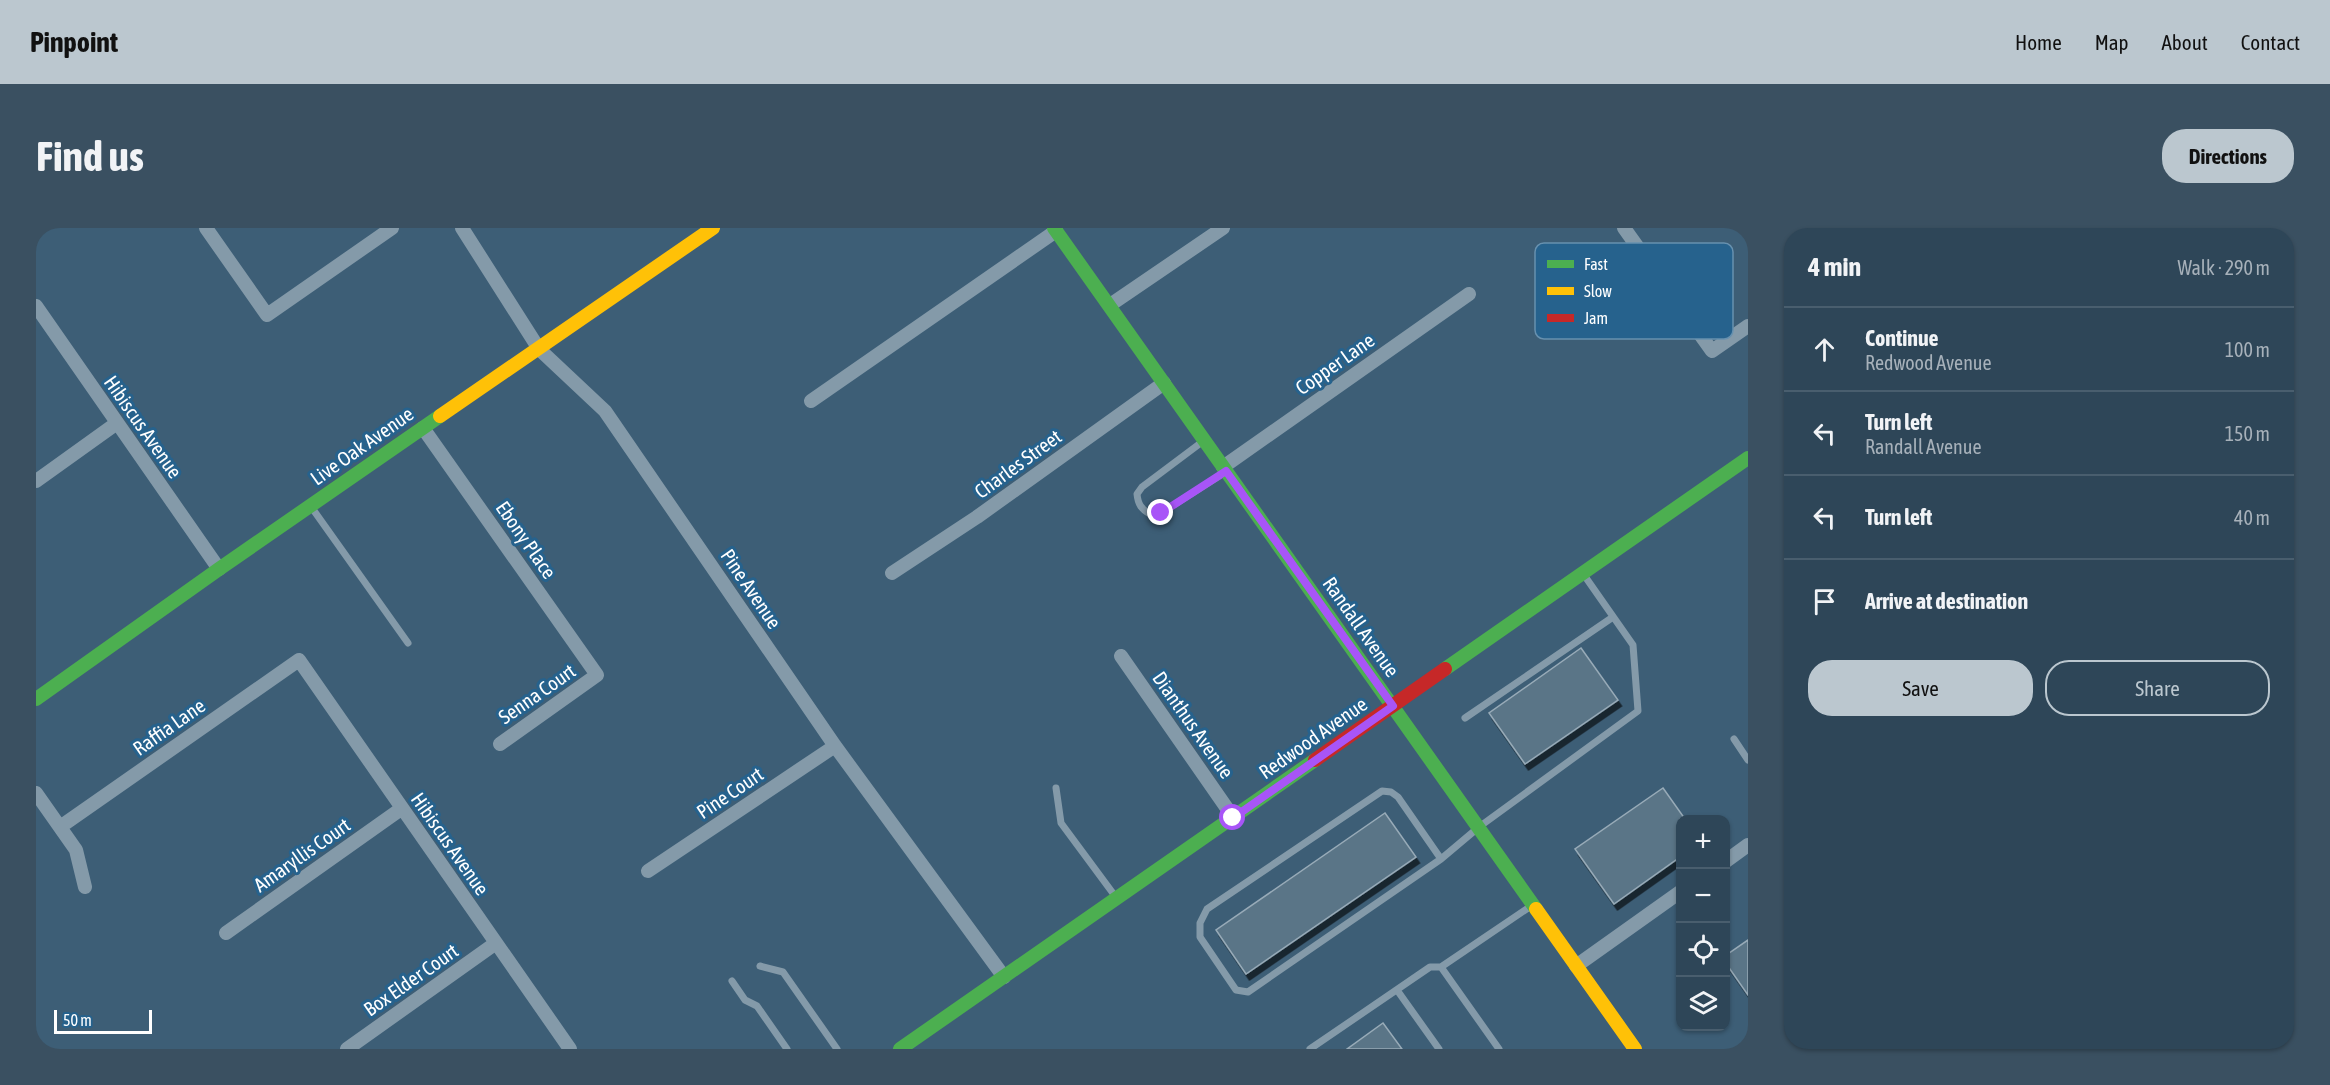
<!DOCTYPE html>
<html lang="en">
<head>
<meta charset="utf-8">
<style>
  :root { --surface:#2e4658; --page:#3a5061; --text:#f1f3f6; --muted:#a7b1ba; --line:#495e6e; --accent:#bbc7cf }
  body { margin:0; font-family:"Asap Condensed",sans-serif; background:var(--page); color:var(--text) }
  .controls { position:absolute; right:18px; bottom:18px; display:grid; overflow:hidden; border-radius:12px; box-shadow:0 2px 4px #0004 }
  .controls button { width:54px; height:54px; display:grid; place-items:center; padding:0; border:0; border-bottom:2px solid var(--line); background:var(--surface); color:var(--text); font:30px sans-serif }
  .scale { position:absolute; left:18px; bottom:15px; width:98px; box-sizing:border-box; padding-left:6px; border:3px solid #fff; border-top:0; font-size:16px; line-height:21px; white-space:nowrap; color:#fff; -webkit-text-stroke:4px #26628d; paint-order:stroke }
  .stop { position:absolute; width:18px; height:18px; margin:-14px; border:4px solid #a855f7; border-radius:50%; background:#fff }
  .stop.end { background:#a855f7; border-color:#fff; box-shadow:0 2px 6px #0008 }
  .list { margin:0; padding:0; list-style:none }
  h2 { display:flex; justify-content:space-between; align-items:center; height:78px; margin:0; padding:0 24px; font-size:26px }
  h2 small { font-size:20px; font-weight:400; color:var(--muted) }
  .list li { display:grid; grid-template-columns:39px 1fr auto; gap:18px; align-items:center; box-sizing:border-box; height:84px; padding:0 24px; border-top:2px solid var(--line) }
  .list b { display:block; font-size:22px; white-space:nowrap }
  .list p { margin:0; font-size:20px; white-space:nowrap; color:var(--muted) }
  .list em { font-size:20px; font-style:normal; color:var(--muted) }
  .actions { display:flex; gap:12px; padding:18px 24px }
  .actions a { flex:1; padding:14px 0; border:2px solid var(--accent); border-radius:24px; text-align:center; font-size:21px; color:var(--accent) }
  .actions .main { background:var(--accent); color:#111 }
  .icon { flex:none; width:33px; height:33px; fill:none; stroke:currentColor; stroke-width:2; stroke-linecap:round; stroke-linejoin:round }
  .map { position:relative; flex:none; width:1712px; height:821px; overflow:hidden; border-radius:24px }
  header { display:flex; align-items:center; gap:36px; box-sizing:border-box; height:84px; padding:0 30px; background:var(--accent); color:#111 }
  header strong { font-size:28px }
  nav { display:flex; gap:33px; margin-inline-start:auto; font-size:21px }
  .intro { display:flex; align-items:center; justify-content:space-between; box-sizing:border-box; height:144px; padding:0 36px }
  h1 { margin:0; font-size:42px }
  .button { padding:15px 27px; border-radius:24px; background:var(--accent); color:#111; font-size:21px; font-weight:700 }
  main { display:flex; gap:36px; padding:0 36px }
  aside { flex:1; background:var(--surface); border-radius:24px; box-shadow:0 2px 4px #0004 }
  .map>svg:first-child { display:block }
  .building { fill:#5a7587; stroke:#98abb8; stroke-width:1.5; filter:url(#shadow) }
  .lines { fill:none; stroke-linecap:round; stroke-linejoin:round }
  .lane { stroke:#849aa9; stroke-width:7 }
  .street { stroke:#849aa9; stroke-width:14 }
  .fast { stroke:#4caf50; stroke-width:14 }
  .slow { stroke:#ffc107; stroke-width:14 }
  .jam { stroke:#c62828; stroke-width:14 }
  .route { stroke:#a855f7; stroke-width:8 }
  .labels { text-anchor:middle; stroke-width:6; stroke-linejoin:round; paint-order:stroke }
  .street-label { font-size:20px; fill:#fff; stroke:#26628d }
  .key { fill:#26628d; stroke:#6791af; stroke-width:1.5 }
  .key-label { font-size:16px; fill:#fff }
</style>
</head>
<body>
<header>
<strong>Pinpoint</strong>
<nav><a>Home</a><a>Map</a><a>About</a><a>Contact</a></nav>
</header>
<div class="intro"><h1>Find us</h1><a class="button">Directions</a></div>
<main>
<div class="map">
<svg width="1712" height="821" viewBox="0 0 1712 821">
  <defs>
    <filter id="shadow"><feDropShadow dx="3.5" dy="6" stdDeviation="0" flood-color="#0009"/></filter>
  </defs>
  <rect width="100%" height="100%" fill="#3d5e76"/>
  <path class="building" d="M1545,420L1582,472L1489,536L1453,485Z
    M1627,560L1649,591H1644V629L1578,676L1539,621Z
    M1349,585L1380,629L1210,746L1180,702Z
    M1712,712V767L1689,734V728Z
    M1347,795L1366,821H1311Z"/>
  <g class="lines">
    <path class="lane" d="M1166,214L1106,259L1101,266C1102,276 1105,281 1114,286L1125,285L1188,245
      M276,280L372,415
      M1429,490L1577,389
      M1698,511L1712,532
      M1020,560L1025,595L1079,668
      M1405,631L1362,569L1355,564L1346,563L1171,681L1164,695V709L1200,762L1212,764L1405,631L1443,599L1602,483L1597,417L1548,347
      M724,738L747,744L801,821
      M1405,739L1495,678
      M696,753L709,772L721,778L751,821
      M1361,762L1403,821
      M1274,821L1394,739H1405L1463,821"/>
    <path class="street" d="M170,0L231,87L356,0
      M426,0L503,121L569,183L799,518L968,749
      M1588,0L1676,123L1712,98
      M1074,77L1187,0
      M0,78L183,341
      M775,173L1020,3
      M387,200L561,447L464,516
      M1187,239L1433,66
      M0,253L81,195
      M856,345L941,289L1128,155
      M1085,428L1197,589
      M0,565L40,622L49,659
      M24,599L263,432L534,821
      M1690,633L1712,617
      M612,643L799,518
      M190,705L365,581
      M1540,738L1644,664
      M311,821L460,715"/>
    <path class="fast" d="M1018,0L1500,681
      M1409,441L1712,230
      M0,471L183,341L404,188
      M864,821L1279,532"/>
    <path class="slow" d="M404,188L677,0
      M1500,681L1599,821"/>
    <path class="jam" d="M1279,532L1409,441"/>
  </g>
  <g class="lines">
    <path class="route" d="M1125,285L1190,243L1357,478L1197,590"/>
  </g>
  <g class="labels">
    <g class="street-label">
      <text transform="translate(1299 136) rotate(-35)" y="7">Copper Lane</text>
      <text transform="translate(107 199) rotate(55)" y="7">Hibiscus Avenue</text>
      <text transform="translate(326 218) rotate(-35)" y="7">Live Oak Avenue</text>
      <text transform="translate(982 236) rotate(-36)" y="7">Charles Street</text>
      <text transform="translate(490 312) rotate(55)" y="7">Ebony Place</text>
      <text transform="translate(715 361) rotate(56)" y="7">Pine Avenue</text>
      <text transform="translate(1325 399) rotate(55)" y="7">Randall Avenue</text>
      <text transform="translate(501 466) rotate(-35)" y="7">Senna Court</text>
      <text transform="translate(1157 497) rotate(55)" y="7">Dianthus Avenue</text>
      <text transform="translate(133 499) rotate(-35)" y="7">Raffia Lane</text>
      <text transform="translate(1277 510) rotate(-35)" y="7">Redwood Avenue</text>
      <text transform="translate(694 565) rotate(-34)" y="7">Pine Court</text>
      <text transform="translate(414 616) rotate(55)" y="7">Hibiscus Avenue</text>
      <text transform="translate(266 627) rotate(-35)" y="7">Amaryllis Court</text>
      <text transform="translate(375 752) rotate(-35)" y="7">Box Elder Court</text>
    </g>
  </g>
  <rect x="1499" y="15" width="198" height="96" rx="9" class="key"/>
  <rect x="1511" y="32" width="27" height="8" fill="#4caf50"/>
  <rect x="1511" y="59" width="27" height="8" fill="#ffc107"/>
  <rect x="1511" y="86" width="27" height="8" fill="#c62828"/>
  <g class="key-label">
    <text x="1548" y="42">Fast</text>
    <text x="1548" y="69">Slow</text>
    <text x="1548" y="96">Jam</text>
  </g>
</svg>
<div class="controls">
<button>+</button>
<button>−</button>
<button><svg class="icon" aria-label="locate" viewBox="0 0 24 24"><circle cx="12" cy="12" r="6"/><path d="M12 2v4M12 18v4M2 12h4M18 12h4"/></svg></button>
<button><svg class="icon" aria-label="layers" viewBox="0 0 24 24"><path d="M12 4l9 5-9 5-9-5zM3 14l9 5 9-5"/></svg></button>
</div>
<div class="scale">50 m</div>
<div class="stop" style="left:1197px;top:590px"></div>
<div class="stop end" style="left:1125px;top:285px"></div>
</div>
<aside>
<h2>4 min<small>Walk · 290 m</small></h2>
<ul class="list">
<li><svg class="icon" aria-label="ahead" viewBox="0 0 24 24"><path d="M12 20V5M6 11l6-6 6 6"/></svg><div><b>Continue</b><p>Redwood Avenue</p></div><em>100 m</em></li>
<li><svg class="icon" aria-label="left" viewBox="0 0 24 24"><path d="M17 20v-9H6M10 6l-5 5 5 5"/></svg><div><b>Turn left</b><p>Randall Avenue</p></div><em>150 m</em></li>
<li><svg class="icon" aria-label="left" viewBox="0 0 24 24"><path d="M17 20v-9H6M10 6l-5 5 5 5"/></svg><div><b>Turn left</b></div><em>40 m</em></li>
<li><svg class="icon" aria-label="arrive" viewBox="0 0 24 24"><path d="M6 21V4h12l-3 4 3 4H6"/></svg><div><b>Arrive at destination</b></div></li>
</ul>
<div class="actions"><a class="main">Save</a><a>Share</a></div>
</aside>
</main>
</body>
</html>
